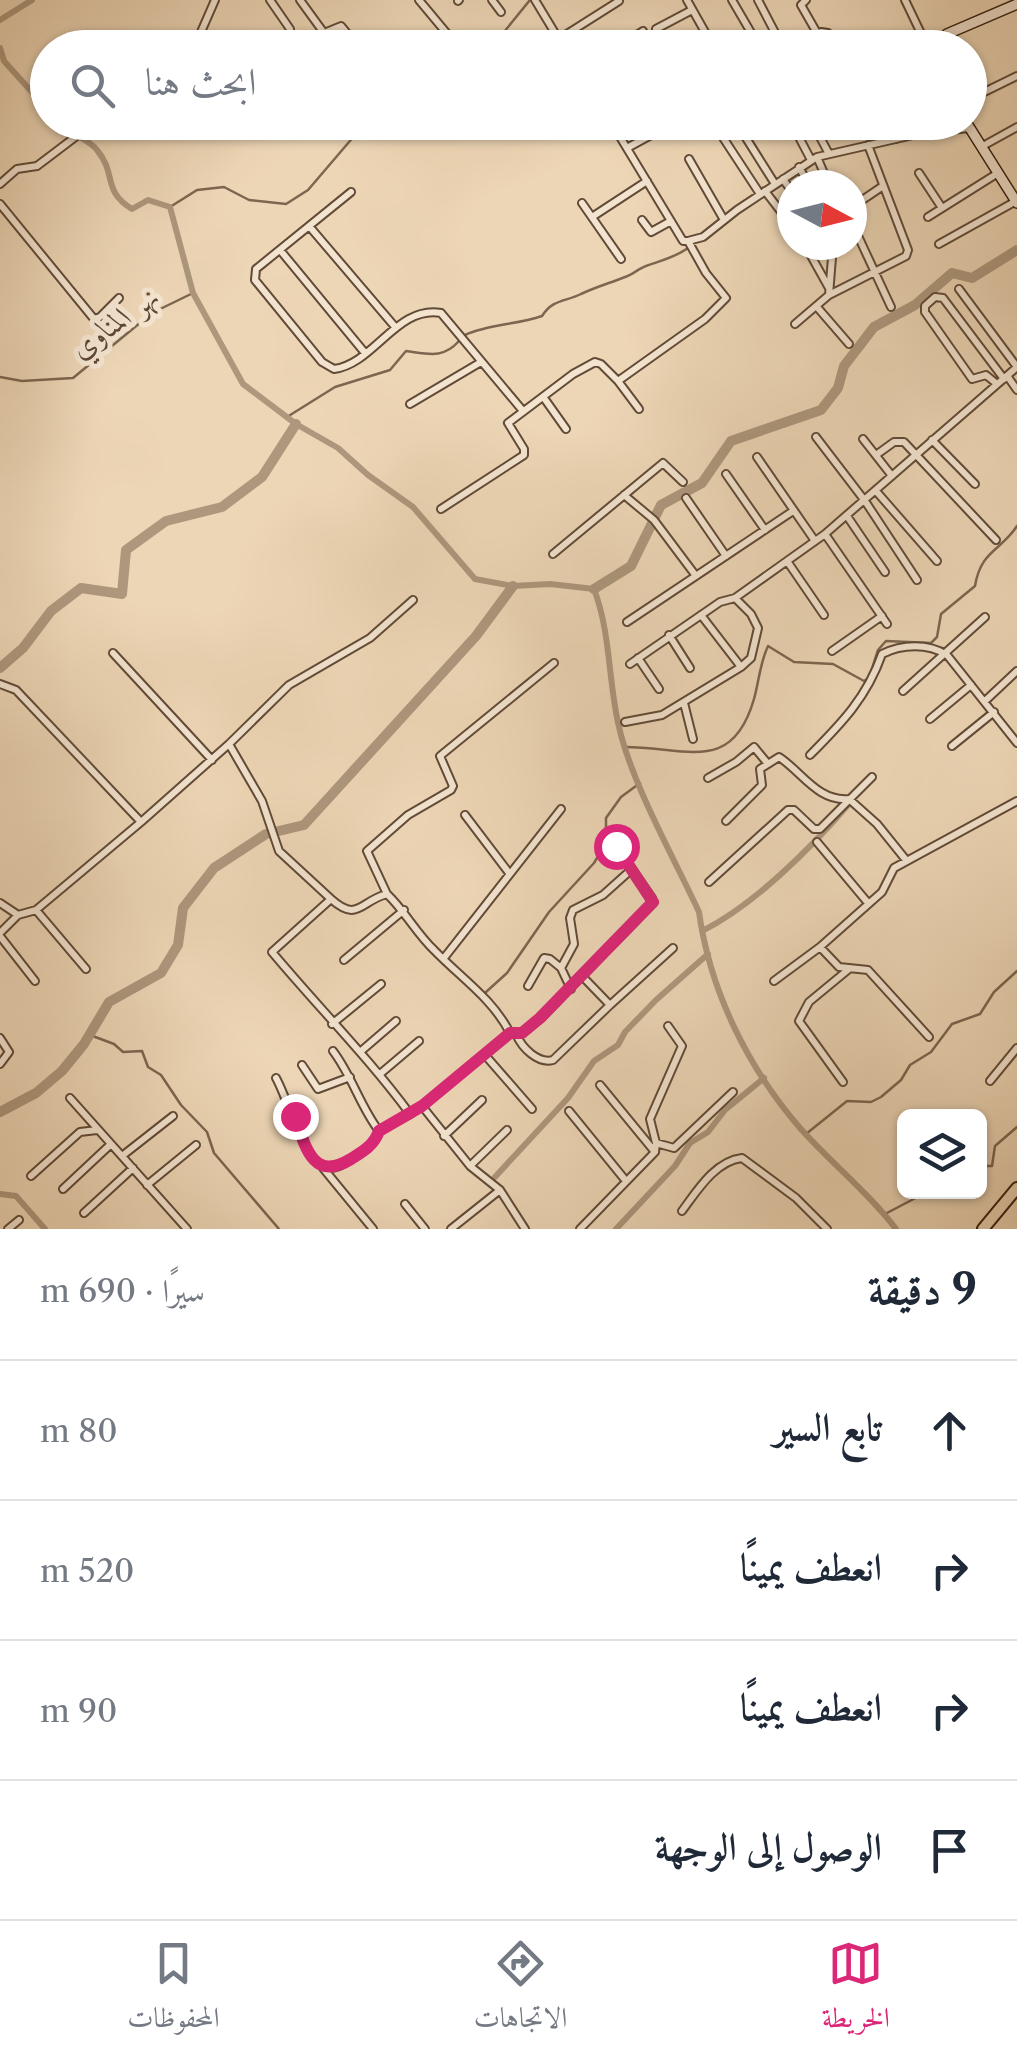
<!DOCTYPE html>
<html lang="ar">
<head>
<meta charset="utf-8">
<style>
  :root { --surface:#fff; --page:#f6f6f7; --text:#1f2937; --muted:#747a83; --line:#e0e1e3; --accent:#db2777 }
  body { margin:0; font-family:"Libre Caslon Text",Amiri,serif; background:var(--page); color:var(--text); direction:rtl }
  .controls { position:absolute; right:30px; bottom:30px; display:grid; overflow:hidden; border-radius:15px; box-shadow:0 2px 8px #0004 }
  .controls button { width:90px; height:90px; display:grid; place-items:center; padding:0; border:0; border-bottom:2px solid var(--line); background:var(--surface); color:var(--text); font:50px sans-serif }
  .compass { position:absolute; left:777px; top:170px; width:90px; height:90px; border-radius:50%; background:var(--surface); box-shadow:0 2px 8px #0004; rotate:97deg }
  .stop { position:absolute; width:30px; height:30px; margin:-22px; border:8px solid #db2777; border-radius:50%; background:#fff }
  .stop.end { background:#db2777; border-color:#fff; box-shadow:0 2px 10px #0008 }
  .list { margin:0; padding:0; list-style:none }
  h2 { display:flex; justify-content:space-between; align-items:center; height:130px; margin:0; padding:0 40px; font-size:42px }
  h2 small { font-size:32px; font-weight:400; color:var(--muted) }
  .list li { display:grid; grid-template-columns:65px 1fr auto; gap:30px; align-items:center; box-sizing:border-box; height:140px; padding:0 40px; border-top:2px solid var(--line) }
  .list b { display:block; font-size:38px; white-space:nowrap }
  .list em { font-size:32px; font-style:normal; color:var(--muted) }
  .icon { flex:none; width:55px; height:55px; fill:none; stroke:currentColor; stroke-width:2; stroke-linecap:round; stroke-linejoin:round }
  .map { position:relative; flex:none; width:1017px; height:1229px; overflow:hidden; direction:ltr }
  .search { position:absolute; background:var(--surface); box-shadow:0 2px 8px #0004; left:30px; right:30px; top:30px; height:110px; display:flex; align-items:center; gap:25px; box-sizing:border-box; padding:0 35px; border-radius:55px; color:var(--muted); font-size:38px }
  .sheet { height:690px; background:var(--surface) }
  nav { display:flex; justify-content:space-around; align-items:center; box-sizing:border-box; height:140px; border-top:2px solid var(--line); background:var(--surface); font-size:28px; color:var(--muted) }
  nav a { display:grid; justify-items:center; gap:5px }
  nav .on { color:var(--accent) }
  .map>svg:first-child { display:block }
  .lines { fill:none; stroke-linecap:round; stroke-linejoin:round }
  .stream { stroke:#7c6650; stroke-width:2.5 }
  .canal { stroke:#ad977d; stroke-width:6 }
  .river { stroke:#ad977d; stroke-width:10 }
  .minor-casing { stroke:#614a37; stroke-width:10 }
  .secondary-casing { stroke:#321c0d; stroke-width:12 }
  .primary-casing { stroke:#321c0d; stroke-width:14 }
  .minor { stroke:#f3e4d0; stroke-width:6 }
  .secondary { stroke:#f3e4d0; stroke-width:9 }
  .primary { stroke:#edd6b6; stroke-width:10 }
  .route { stroke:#db2777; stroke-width:12 }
  .labels { text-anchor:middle; stroke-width:10; stroke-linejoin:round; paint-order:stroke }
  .water-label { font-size:30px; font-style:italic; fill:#5d4734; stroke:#f3e4d0 }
</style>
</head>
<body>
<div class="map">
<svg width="1017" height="1229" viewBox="0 0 1017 1229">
  <rect width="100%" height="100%" fill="#edd6b6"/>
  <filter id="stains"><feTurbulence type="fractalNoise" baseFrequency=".002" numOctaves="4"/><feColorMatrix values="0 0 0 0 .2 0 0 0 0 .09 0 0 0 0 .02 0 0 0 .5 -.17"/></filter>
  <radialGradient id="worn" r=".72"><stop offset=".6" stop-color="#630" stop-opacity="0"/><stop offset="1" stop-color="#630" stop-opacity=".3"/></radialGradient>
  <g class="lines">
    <path class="stream" d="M491,48L530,0
      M170,207L197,190L224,187L249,200L286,204L308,190L355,135L371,122
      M465,335C489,324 516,325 542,316C553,299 565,302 581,294C596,287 610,283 625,277C632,275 638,269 646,266C662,260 674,258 688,248
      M0,377L22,381L73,378L152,313L193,293
      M287,417L335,387L390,370L406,351C429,354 443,359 459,341
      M871,672L878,650L886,641L931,643L937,637L941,614L975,586C981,550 1001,551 1017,526
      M625,747C686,747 732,775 754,699C759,681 760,663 768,646L794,662L833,664L864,681L867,679
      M486,992L507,973L549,912L594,863L606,843V818L621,797L640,783
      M90,1035L114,1044L123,1052L142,1051L148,1067L161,1075L181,1105L207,1132L214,1153L279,1229
      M806,1134L847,1101L871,1102L881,1097L901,1080L910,1065L931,1052L952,1024L980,1014L994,992L1017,971
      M980,1166H992L995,1146L1017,1127
      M885,1214L927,1192"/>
    <path class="canal" d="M0,20L32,0
      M0,48L4,61L48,110
      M59,122C70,135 88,138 97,150C117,174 102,191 132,209L148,200L170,207L193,293L243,384L296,424L338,448L368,475L413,507L475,579L513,586L550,584L594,589C611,634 608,681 619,727C632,784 674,858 699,912C710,991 748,1068 800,1128C831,1163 868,1192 896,1229
      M702,931C754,905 810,849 848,805
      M495,1177L568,1098L594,1061L618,1045L625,1032L656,1000L708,954
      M0,1194L16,1196L45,1229
      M616,1229L675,1166L690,1143L708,1132L725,1110L764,1078"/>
    <path class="river" d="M594,589L631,566L661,505L702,483L731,441L821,410L838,388L844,366L874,327L915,305L952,273L972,278L1017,250
      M0,668L23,648L51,611L81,588L122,594L126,550L166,521L222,507L262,477L296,424
      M0,1112L36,1093L62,1071L84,1044L109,1002L161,973L178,945L183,908L214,868L266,834L304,825L476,636L513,586"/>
    <g class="minor-casing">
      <path id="minor" d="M270,0L290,29
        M300,0L324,33L341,26L359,48
        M419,0L459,48
        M492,0L501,12
        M535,0L564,48
        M687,0L714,48
        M732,0L760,48
        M758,0L782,46
        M806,0L801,5L817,33
        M905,0L928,48
        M458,1L459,0
        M656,29L692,10
        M326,34L333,48
        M559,39L619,1
        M194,48L215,0
        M616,48L643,31
        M698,48L710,41
        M779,48L821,32L828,33L838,48
        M970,99L1017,76
        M611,122L683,241H688L706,273L726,298L705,319L618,381L639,409
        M736,122L775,184
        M791,122L811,160
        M812,122L829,154
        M887,122L896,139
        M722,136L760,194
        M981,147L1017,127
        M627,148L675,122
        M817,157L829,185
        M689,159L724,220
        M799,167L809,185
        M919,173L942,208
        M783,179L792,192
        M0,184L17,169L37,166L95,122
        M765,191L792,226
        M351,192L256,269L255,280L322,362L334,369C374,364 397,305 441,313L523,411
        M582,203L621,259
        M0,204L94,319L100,317L119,298
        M852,207L883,186
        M592,217L647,181
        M928,217L998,173
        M642,220L651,232L671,221
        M852,223L891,307
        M309,226L396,328
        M688,241L703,237L737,210L817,157L922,133L969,128
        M939,244L1016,201
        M805,245L829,288
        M280,250L365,353
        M829,295L906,256L908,250L868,145
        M817,307L849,344
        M795,324L829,295L833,245
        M1008,377L1017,390
        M997,384L986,375L972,379L925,312V306L935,297L943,298L1004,379
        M544,398L566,429
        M410,404L481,362
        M816,437L865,501L917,580
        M863,439L892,476
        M932,440L975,484
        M876,455L894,442H904L996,540
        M757,457L815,541
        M726,474L765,530
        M876,491L937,561
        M624,495L654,520L696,576
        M686,498L726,556
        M441,509L524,455V449L508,423L573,374L595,362L601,364L618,381
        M847,516L885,572
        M825,534L887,624
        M553,554L663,463L683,482
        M787,561L824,615
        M701,615L741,667
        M627,622L793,511
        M669,635L690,668
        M832,651L882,616
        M113,653L212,760
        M638,658L659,689
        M630,664L720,602L735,598L825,534L1017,367L959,289
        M0,684L16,690L141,822L229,744L262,801L279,851L331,899
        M903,691L985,617
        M985,701L1017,671
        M684,703L693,739
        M930,719L971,685
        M625,722L662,715L741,667L751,658L758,628L751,614L735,598
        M229,744L289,685L370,638L413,600
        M952,746L994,712
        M810,755C842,723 867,697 882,654C902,644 928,643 947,655L1017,743
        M708,778L736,762L754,747L768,764
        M465,815L509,873
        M726,821L762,785L760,769L779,757C802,772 818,802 849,799L877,824L906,860
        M817,842L868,903
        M709,882L788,810H794L814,829H820L872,777
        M387,894L367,851L408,815L451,790L453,786L440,756L554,663
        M0,903L18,915L36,910L141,822
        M36,910L86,969
        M0,933L18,915
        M0,936L35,981
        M820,947L839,967L868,970L929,1037
        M444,958L561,809
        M344,960L404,910
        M774,981L820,947L882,892L894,868L1017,801
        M528,986L544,958L550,959L561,968
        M571,989L561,968L574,944L570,918L573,910L603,895L632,869
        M610,1005L673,948
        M332,1024L381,984
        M510,1033H522L540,1019L651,905L652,898L616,846
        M516,1034C522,1048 538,1064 553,1060L610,1005L583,977
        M0,1038L9,1052L0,1064
        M333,1051C352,1076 360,1106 379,1131
        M360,1052L396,1021
        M485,1055L532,1109
        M302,1065L318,1089L350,1077
        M380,1074L419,1041
        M276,1078C288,1099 304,1160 324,1167C334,1171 344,1164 353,1158C365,1151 374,1145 379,1131L410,1114
        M990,1081L1017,1048
        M843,1082L799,1021L809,1002L849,969
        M70,1098L187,1229
        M422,1106L410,1114C368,1057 318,1007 272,952L331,899C358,923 360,901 387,894C405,911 416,933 434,950C461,978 492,998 510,1033L422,1106L470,1166L500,1190L525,1229
        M569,1111L626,1181
        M444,1136L482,1100
        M656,1143L674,1148L733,1092
        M655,1152L656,1143L650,1119L682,1046L668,1026
        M122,1156L173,1116
        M470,1166L507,1130
        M323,1168L373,1229
        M31,1176L80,1132L97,1130
        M147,1185L196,1145
        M63,1189L111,1144
        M405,1204L425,1229
        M682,1211C697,1191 715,1161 742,1158L796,1198L827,1229
        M84,1213L133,1168
        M8,1229L19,1220
        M451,1229L500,1190
        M580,1229L655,1152L600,1085"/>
    </g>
    <g class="secondary-casing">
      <path id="secondary" d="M935,48L947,34L1017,4
        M966,122L1017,203"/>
    </g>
    <g class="primary-casing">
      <path id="primary" d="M983,1229L1017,1188"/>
    </g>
    <use href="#minor" class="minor"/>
    <use href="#secondary" class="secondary"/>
    <use href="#primary" class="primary"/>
  </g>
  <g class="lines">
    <path class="route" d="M295,1116C305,1147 313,1182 351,1159C364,1151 374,1145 379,1131L422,1106L510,1033H522L540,1018L653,902L616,846"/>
  </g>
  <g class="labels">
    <g class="water-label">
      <text transform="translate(115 322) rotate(-36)" y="10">نهر المناوي</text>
    </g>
  </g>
  <rect width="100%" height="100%" filter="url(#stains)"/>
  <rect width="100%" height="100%" fill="url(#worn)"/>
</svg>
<div class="controls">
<button><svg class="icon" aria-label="layers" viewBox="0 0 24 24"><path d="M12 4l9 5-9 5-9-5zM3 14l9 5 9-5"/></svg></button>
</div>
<svg class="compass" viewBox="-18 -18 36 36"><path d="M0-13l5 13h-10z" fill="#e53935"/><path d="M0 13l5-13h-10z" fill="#747a83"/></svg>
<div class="stop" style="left:616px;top:846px"></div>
<div class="stop end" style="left:295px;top:1116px"></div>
<div class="search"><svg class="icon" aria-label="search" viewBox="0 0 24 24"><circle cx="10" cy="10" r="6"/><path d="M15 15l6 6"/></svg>ابحث هنا</div>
</div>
<section class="sheet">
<h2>9 دقيقة<small>سيرًا · 690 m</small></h2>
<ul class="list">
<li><svg class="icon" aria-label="ahead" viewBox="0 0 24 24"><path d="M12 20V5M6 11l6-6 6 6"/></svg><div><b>تابع السير</b></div><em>80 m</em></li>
<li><svg class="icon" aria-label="right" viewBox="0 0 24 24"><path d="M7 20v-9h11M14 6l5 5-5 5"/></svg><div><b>انعطف يمينًا</b></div><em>520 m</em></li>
<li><svg class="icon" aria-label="right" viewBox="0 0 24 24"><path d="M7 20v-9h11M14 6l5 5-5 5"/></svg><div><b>انعطف يمينًا</b></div><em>90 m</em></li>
<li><svg class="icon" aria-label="arrive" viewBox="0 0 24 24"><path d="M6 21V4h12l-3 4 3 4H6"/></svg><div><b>الوصول إلى الوجهة</b></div></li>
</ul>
</section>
<nav>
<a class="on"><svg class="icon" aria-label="map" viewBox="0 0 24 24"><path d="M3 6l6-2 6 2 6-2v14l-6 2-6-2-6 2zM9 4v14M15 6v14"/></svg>الخريطة</a>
<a><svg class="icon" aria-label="directions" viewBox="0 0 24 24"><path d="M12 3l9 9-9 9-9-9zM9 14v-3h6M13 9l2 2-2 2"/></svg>الاتجاهات</a>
<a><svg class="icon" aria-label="saved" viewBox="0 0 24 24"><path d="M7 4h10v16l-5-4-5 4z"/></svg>المحفوظات</a>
</nav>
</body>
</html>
